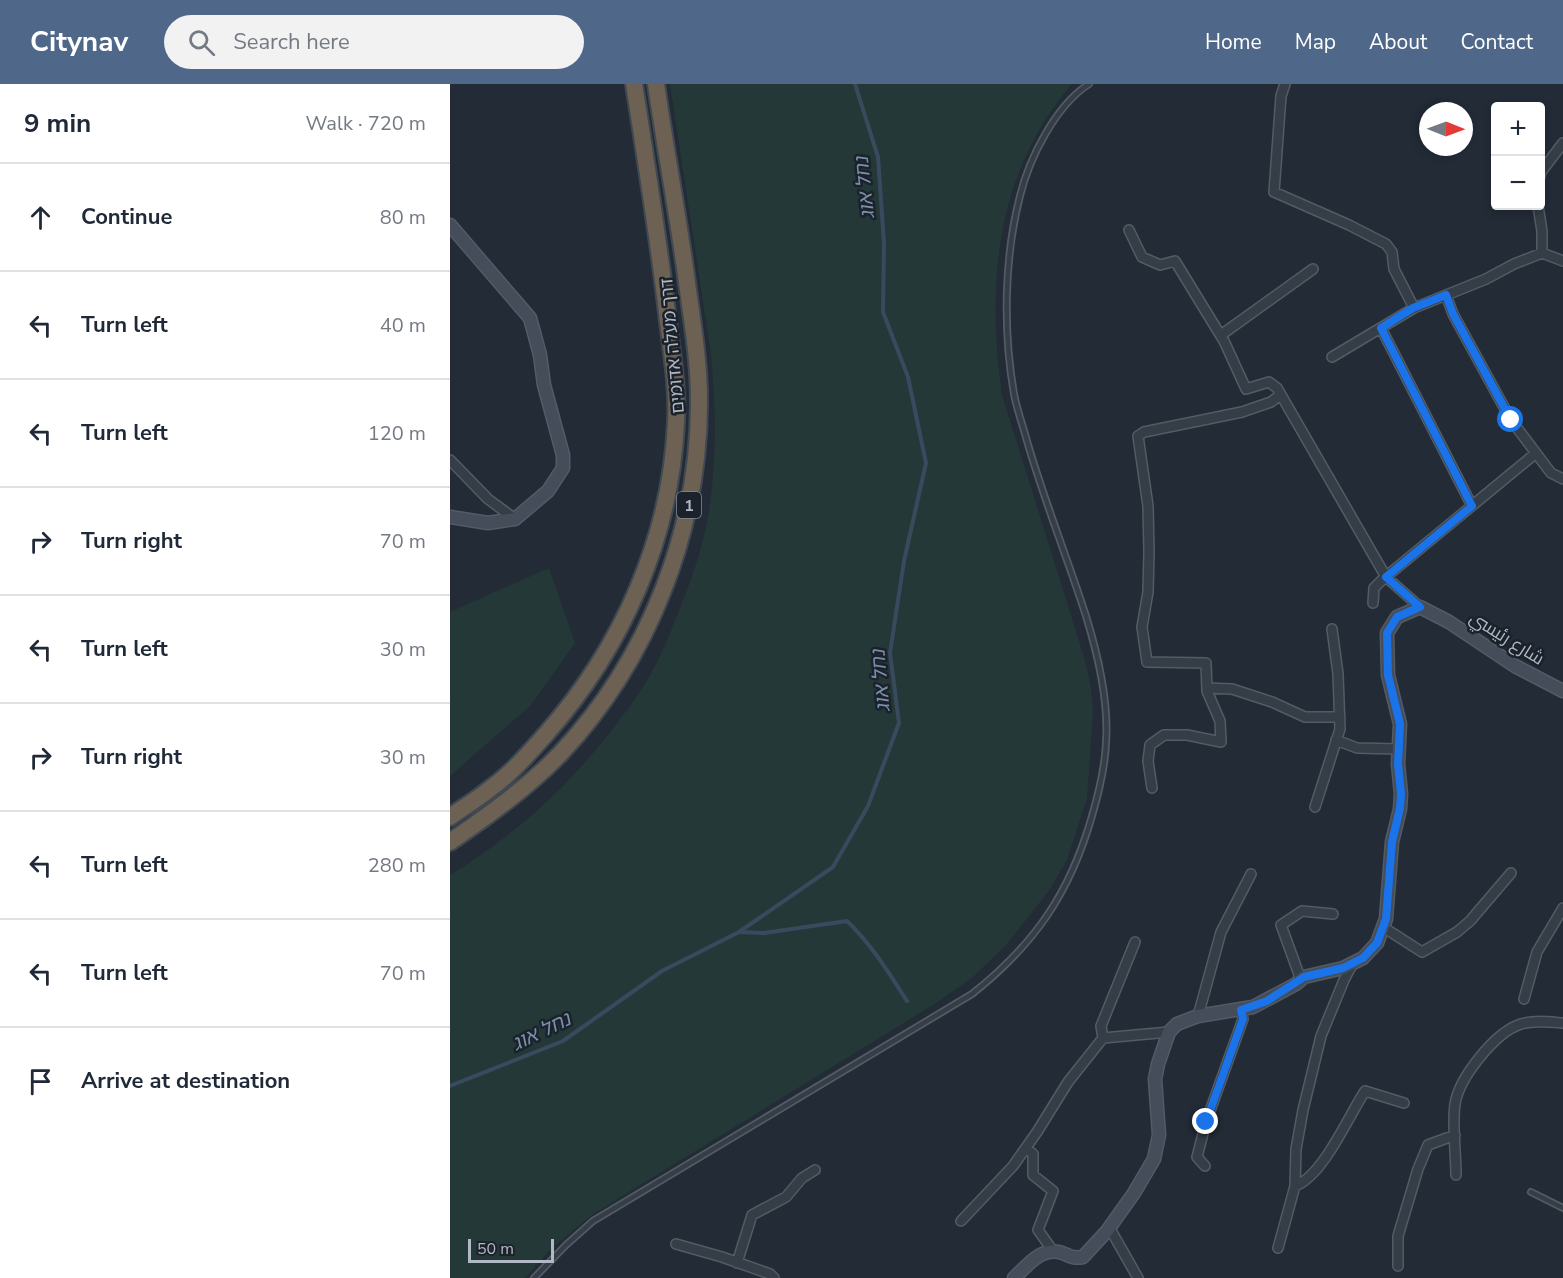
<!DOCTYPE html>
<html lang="en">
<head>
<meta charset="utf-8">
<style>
  :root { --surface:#fff; --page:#f2f2f3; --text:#1f2937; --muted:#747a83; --line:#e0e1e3; --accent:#4f688a }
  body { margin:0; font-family:"Nunito Sans",Cairo,"Noto Sans Hebrew",sans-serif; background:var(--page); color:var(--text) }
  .controls { position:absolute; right:18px; top:18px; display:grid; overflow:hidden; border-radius:6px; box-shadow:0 3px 9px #0003 }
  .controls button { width:54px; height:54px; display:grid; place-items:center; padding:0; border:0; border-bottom:2px solid var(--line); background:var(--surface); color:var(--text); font:30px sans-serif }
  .compass { position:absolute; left:969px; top:18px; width:54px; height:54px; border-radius:50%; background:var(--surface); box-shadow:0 3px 9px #0003; rotate:91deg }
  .scale { position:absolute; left:18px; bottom:15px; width:86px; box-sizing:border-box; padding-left:6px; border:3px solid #b0b8c3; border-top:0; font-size:16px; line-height:21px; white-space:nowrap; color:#b0b8c3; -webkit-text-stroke:4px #1b222b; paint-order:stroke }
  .stop { position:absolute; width:18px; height:18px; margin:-14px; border:4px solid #1a73e8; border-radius:50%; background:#fff }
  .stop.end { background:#1a73e8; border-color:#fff; box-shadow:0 2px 6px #0008 }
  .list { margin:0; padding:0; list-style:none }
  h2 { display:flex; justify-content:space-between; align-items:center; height:78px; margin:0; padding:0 24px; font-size:26px }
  h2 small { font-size:20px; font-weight:400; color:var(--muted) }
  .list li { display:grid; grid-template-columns:39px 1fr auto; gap:18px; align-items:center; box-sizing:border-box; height:108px; padding:0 24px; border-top:2px solid var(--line) }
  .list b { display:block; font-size:22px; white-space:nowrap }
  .list em { font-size:20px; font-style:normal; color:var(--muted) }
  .icon { flex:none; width:33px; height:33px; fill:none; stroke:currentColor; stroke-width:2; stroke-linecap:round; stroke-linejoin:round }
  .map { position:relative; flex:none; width:1113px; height:1194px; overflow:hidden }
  header { display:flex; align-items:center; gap:36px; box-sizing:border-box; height:84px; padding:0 30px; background:var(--accent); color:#fff }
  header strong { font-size:28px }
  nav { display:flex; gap:33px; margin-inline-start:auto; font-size:21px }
  .search { width:420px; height:54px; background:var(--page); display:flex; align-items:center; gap:15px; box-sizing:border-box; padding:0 21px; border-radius:33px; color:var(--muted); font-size:22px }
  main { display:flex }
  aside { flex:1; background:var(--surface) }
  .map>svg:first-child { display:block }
  .green { fill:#253838 }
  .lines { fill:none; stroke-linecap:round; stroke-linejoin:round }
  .stream { stroke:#394a5e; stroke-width:4 }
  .lane-casing { stroke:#535b64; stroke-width:8 }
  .street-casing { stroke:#535b64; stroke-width:12 }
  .secondary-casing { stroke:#535b64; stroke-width:15 }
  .highway-casing { stroke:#404851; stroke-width:20 }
  .lane { stroke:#353d47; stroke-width:4.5 }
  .street { stroke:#353d47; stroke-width:9 }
  .secondary { stroke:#444d59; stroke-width:12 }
  .highway { stroke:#6c6153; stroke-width:16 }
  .route { stroke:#1a73e8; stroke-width:8 }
  .labels { text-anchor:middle; stroke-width:5; stroke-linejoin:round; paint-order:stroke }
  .shield { fill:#1b222b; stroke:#838b95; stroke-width:1.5 }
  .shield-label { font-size:16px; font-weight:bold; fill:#b0b8c3 }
  .street-label { font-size:18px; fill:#b0b8c3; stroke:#1b222b }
  .water-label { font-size:20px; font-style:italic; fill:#7a90aa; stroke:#1b222b }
</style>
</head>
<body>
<header>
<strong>Citynav</strong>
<div class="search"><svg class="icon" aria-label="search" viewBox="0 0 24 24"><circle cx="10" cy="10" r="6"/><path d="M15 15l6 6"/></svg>Search here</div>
<nav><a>Home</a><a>Map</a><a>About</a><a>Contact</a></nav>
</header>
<main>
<aside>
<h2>9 min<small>Walk · 720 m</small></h2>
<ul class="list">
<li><svg class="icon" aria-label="ahead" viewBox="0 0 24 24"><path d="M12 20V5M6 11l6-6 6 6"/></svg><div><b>Continue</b></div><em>80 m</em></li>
<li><svg class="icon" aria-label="left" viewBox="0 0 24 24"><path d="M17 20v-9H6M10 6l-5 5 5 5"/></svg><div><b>Turn left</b></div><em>40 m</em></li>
<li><svg class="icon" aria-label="left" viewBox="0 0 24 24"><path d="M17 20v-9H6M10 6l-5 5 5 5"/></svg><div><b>Turn left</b></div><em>120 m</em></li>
<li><svg class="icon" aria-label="right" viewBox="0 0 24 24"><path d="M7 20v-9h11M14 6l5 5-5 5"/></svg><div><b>Turn right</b></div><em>70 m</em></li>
<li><svg class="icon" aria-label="left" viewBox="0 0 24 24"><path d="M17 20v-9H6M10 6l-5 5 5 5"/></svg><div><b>Turn left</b></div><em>30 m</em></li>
<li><svg class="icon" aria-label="right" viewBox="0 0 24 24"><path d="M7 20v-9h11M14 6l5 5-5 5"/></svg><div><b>Turn right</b></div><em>30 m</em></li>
<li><svg class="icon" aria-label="left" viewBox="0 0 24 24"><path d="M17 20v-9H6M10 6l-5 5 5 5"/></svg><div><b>Turn left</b></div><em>280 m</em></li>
<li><svg class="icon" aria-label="left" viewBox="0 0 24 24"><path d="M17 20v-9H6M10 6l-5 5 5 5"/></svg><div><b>Turn left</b></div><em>70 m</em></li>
<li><svg class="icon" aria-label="arrive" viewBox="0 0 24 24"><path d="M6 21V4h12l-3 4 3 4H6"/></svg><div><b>Arrive at destination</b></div></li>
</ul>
</aside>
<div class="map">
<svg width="1113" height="1194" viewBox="0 0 1113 1194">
  <rect width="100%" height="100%" fill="#222b36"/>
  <path class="green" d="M220,0H622C546,88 536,200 552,311L635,576L641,603L643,629L637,714L617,776L598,808L557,860L523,893L483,921L143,1130L102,1164L75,1194H0V791C76,745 141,681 191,606C208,581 219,552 230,524C242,494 252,465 258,433C267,379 266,325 261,270Z
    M99,484L125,559L81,621L0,692V528Z"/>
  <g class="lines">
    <path class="stream" d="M289,848L314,849L397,837C422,861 439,889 457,917
      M0,1002L113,957L212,887L289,848L383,783L418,722L449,639L440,569L454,477L476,379L458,293L433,228L434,160L428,73L405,0"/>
    <g class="lane-casing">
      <path id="lane" d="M1081,1108L1113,1124
        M84,1194L116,1161L143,1137L522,910C585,860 620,809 642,732C649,708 655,684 656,659C659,618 648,571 636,532C617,473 594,416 577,357C573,342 567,326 564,310C553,247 554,174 570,112C579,75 605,22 639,0"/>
    </g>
    <g class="street-casing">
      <path id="street" d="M835,0L831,12L824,108L899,141L936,160L942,168L944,185L964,224
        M1090,92L1091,88L1113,59
        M679,146L692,173L710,181L725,177L774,257L796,305L819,298L827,304L936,493L970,523
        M1092,169L1113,177
        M996,211L1003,230L1061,336L1101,389L1113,395
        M931,244L1022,422
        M771,251L863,185
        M882,273L964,224L1036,195L1064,180L1092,169V147L1088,122
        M0,376L38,415L65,435
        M923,519L924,504L932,496L1086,369
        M757,604L782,605L822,618L855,633H890
        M886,656L907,664L948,665
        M702,704L698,677L700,661L714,651H737L771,658L770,637L757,607L756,579L697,578L692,543L698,508L699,468L698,422L688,352L694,348L792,328L821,318L830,311
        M865,723L890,645L888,590L882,545
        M933,843L972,868L1007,848L1020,837L1061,789
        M851,896L831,841L852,827L883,830
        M1074,915L1087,868L1113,824
        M748,932L771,848L801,790
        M653,954L651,942L685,858
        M576,1064L583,1070V1091L603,1107L588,1146L603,1167
        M755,1082L747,1073L756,1038L793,935L791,926
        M1006,1091C1006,1070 1002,1041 1005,1020C1009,994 1045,948 1071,940C1084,936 1100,938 1113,939
        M845,1102C873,1092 898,1033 915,1007L954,1019
        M511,1137L563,1082L587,1048L618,998L653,954L719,948
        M659,1143L688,1194
        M226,1160L272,1173L320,1190L324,1194
        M828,1164L845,1102L846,1065L853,1026L871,952L894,896L903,879
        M287,1179L302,1131L336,1113L352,1094L365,1086
        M948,1182V1152L968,1085L978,1061L1005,1051"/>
    </g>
    <g class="secondary-casing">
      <path id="secondary" d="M0,141L80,234L90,271L94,301L113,371V384L98,407L65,435L38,439L0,433
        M564,1194C577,1182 590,1164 609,1168C620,1171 621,1175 633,1173L657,1147L684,1109L704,1075L709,1051L705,995L708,980L719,948L727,940L748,932L803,923L846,900L854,893L893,884L913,874L927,859L936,835L942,758L950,725L951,710L948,680L950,640L938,591L937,549L947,533L970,523L999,538L1065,582L1113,607"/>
    </g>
    <g class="highway-casing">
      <path id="highway" d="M0,733C14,723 28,715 41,704C62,689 79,669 96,650C172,564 221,454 226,338C228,302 221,265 217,229C208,152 196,76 184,0
        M0,758C39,731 77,704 110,670C199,576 250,444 249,315C249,279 243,242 238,206C229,137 216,69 206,0"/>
    </g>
    <use href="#lane" class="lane"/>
    <use href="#street" class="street"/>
    <use href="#secondary" class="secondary"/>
    <use href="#highway" class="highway"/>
  </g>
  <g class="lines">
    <path class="route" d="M756,1038L793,935L791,926L817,917L854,893L893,884L913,874L927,859L936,835L942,758L950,724L951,710L948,680L950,640L938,591L937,549L947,533L970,523L936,493L1022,422L931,244L963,224L996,211L1003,230L1061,336"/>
  </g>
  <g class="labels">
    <rect class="shield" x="227" y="408" width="24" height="26" rx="4.5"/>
    <g class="shield-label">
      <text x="239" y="427">1</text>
    </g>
    <g class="street-label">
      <text transform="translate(222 262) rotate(-95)" y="6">דרך מעלה אדומים</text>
      <text transform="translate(1057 554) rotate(32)" y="6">شارع رئيسي</text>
    </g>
    <g class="water-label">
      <text transform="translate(414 104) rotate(-96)" y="7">נחל אוג</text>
      <text transform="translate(430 597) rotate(-95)" y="7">נחל אוג</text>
      <text transform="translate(91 947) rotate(-26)" y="7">נחל אוג</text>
    </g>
  </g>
</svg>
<div class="controls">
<button>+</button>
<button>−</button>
</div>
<svg class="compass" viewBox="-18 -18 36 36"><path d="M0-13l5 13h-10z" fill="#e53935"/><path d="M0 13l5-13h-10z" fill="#747a83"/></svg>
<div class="scale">50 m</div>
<div class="stop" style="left:1061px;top:336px"></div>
<div class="stop end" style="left:756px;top:1038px"></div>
</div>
</main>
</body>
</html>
